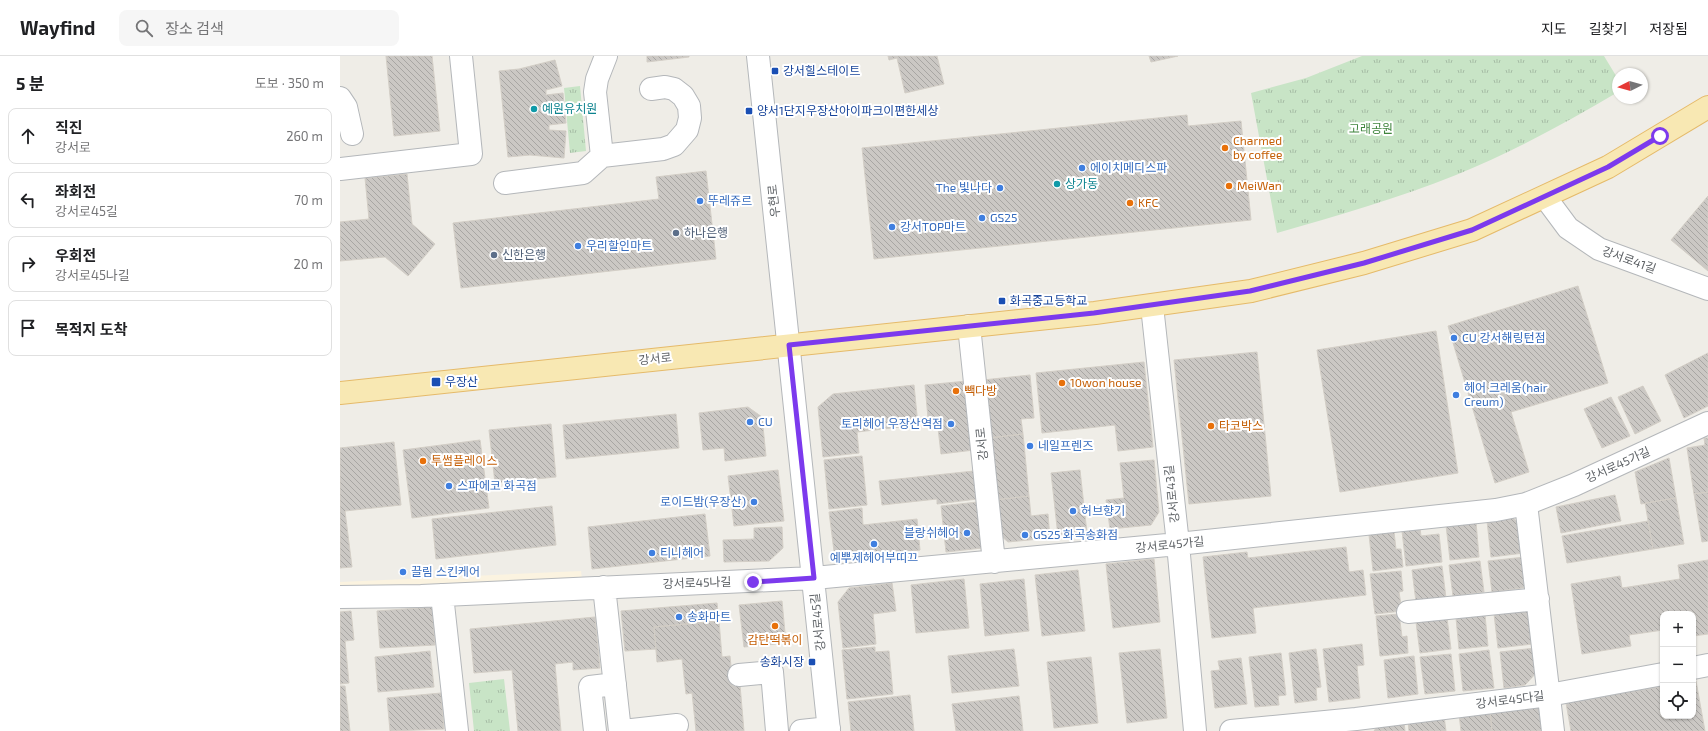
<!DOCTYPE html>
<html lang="ko">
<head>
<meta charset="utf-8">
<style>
  :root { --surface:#fff; --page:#f6f6f6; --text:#202124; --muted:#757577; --line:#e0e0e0 }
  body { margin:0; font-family:"Exo 2","Noto Sans KR",sans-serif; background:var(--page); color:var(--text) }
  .controls { position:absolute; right:12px; bottom:12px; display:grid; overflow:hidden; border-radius:8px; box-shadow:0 1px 3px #0004 }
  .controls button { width:36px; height:36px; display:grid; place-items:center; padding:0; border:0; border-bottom:1px solid var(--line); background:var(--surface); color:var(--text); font:20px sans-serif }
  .compass { position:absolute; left:1272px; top:12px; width:36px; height:36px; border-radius:50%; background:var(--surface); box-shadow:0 1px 3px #0004; rotate:264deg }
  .stop { position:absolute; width:12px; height:12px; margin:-9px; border:3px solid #7c3aed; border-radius:50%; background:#fff }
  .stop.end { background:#7c3aed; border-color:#fff; box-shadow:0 1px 4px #0008 }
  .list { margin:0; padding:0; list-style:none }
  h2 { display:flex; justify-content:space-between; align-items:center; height:52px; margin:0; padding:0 16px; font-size:17px }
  h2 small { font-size:13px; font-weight:400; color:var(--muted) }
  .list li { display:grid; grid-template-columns:26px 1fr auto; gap:12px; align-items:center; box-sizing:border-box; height:56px; margin:0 8px 8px; padding:0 8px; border:1px solid var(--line); border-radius:8px }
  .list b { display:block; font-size:15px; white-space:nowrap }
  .list p { margin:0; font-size:13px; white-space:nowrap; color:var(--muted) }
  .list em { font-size:13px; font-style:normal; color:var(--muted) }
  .icon { flex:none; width:22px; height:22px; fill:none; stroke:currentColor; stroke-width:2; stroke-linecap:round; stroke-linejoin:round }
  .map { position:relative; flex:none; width:1368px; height:675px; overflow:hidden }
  header { display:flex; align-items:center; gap:24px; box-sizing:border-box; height:56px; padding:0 20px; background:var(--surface); border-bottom:1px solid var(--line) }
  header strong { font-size:19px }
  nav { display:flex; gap:22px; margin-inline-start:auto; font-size:14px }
  .search { width:280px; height:36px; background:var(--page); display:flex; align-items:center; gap:10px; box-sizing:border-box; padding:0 14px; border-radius:8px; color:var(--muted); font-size:15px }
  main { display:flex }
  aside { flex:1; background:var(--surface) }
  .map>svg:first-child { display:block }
  .commercial { fill:#fbf3e0 }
  .grass { fill:url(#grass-tufts) }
  .building { fill:url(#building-back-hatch); stroke:#d3cec6 }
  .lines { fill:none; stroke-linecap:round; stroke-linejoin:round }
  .minor-casing { stroke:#b4b7ba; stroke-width:24 }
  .major-casing { stroke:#e5ba6a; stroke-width:24 }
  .minor { stroke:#fff; stroke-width:22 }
  .major { stroke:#f8e8b3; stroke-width:22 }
  .route { stroke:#7c3aed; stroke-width:5 }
  .transit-dot { fill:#1a4fb4; stroke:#fff; stroke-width:1.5 }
  .culture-dot { fill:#0f9aa8; stroke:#fff; stroke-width:1.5 }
  .food-dot { fill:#e8710a; stroke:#fff; stroke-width:1.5 }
  .shop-dot { fill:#3f7fe0; stroke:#fff; stroke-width:1.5 }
  .service-dot { fill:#5c6f8a; stroke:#fff; stroke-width:1.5 }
  .labels { text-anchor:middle; stroke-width:4; stroke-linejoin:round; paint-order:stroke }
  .transit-label { font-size:12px; fill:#164399; stroke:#fff; text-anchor:start }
  .culture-label { font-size:12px; fill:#0d838f; stroke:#fff; text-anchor:start }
  .park-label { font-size:12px; fill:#40853e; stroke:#fff }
  .food-label { font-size:12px; fill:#c56008; stroke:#fff; text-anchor:start }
  .shop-label { font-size:12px; fill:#366cbe; stroke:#fff; text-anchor:start }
  .street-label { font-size:12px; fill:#5e6266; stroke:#fff }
  .service-label { font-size:12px; fill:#4e5e75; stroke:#fff; text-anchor:start }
</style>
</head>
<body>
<header>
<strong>Wayfind</strong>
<div class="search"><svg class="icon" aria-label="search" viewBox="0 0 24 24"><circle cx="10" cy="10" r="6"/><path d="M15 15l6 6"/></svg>장소 검색</div>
<nav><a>지도</a><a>길찾기</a><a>저장됨</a></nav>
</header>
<main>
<aside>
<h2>5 분<small>도보 · 350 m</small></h2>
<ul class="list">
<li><svg class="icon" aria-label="ahead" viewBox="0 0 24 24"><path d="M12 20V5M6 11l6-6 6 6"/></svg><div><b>직진</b><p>강서로</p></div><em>260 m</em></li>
<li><svg class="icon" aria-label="left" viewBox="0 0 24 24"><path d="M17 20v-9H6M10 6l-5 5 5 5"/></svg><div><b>좌회전</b><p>강서로45길</p></div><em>70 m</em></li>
<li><svg class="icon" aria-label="right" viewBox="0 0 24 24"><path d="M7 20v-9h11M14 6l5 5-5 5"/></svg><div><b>우회전</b><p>강서로45나길</p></div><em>20 m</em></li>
<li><svg class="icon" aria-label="arrive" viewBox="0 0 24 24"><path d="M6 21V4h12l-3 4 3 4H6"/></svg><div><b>목적지 도착</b></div></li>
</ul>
</aside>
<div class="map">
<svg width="1368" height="675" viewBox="0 0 1368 675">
  <defs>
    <pattern id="grass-tufts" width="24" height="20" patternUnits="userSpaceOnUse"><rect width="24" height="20" fill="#c8e4c6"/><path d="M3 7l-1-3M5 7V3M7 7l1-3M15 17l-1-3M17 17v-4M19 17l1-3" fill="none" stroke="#a6bca5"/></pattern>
    <pattern id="building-back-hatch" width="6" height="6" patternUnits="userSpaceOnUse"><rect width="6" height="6" fill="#cbc8c4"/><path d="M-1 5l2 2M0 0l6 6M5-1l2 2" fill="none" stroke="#a8a6a3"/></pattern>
  </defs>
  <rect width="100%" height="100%" fill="#efede7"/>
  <path class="commercial" d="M241,515L243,532L0,552V526Z"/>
  <path class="grass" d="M1022,0H1264L1278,23V36C1226,67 1172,96 1116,119C1058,142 997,160 937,177L911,37L966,22Z
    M240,30L246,95L230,97L224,32Z
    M164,623L170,675H134L129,627Z"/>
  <path class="building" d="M46,0H92L100,75L54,80Z
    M307,0H349V1L307,6Z
    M548,0H597L604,28L565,37L557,2L549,4Z
    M809,0H838L811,6Z
    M215,4L222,30L206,34V39L223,37L226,67L209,69V74L226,75L224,102L190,99L168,101L159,15L179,13Z
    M847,59L848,70L901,65L911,164L534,203L522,92Z
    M366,115L376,203L121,232L113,167L319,143L316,121Z
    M67,118L72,168L95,188L68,220L45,201L0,205V166L29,163L25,122Z
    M1368,140V215L1331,184Z
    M1238,230L1268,327L1171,356L1189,416L1155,427L1108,270Z
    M1096,275L1118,417L1000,436L977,294Z
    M917,296L931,440L849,448L834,304Z
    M1368,297V350L1344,362L1325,319Z
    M804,306L813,391L778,395L775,369L702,377L696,317Z
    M690,319L694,362L681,363L683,378L649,382L643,324Z
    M627,325L634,394L601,398L598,372L589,373L585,329Z
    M574,329L578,369L517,376L519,397L483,401L478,351L493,338Z
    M1303,330L1321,365L1295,378L1278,341Z
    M1271,341L1290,380L1262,392L1244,353Z
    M408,351L422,361L426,400L385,405L384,392L363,394L359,357Z
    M336,358L339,392L226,403L223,369Z
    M211,368L216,421L155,427L149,374Z
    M683,378L689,440L655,444L649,382Z
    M1364,382H1368V436L1354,438L1347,392L1365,389Z
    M140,384L149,452L72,462L63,394Z
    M54,386L61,449L5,455L12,511L0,512V392Z
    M522,400L527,449L489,453L484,404Z
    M1329,402L1336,442L1301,448L1295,416Z
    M814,404L819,456L811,469L770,473L766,444L784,442L780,407Z
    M438,414L444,465L394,470L388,420Z
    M740,414L747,477L718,480L711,417Z
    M634,415L637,443L597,448V443L542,449L539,425Z
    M1368,436V485L1362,486L1354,438Z
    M1275,439L1281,465L1221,477L1216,451Z
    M689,440L691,460L708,458L710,482L668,486L659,478L655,444Z
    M1336,442L1344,488L1313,493L1305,447Z
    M638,446L642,492L606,496L601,450Z
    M212,450L216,489L96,503L92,463Z
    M522,452L523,469L577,463L580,494L495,503L489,456Z
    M365,458L370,500L252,513L248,471Z
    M1173,462L1181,469L1184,497L1151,501L1147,465Z
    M1308,465L1313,493L1227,507L1222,480Z
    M1136,466L1139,501L1110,504L1106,469Z
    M442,471L443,492L429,505L384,506L383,484L414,483V472Z
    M1080,472L1081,480L1099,478L1102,506L1066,510L1062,475Z
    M1054,476L1056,493H1061L1063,511L1033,515L1029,479Z
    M1006,491L1009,516L1023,514L1026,539L913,552L916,577L872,582L863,501L907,496L908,502Z
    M1185,501L1189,531L1152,536L1148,505Z
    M814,503L820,566L773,572L766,508Z
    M1368,504V578L1353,580V558H1323V574L1289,579L1291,590L1242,598L1231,528L1280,520L1282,532L1340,523L1338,509Z
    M1140,505L1144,536L1113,540L1109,509Z
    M1102,510L1106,542L1076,546L1072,514Z
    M738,514L745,575L702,580L695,519Z
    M1061,515L1063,535L1059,536L1062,555L1035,558L1030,518Z
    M624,523L629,572L576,577L571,529Z
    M684,523L689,575L645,580L640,528Z
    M552,527L556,555L533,558L536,588L503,592L498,546L509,532Z
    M442,545L446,587L404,591L399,549Z
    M377,547L379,565L314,571L316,593L285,595L281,555Z
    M92,551L95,589L40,592L37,555Z
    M1189,553L1193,588L1158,592L1154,558Z
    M11,555L14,584L5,585L9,627L0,628V556Z
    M1059,558L1062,581L1067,580L1068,597L1040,600L1036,560Z
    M1145,559L1148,590L1119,593L1116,562Z
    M255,561L260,612L233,614V606L215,608L221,675H178L172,614L134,617L130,573Z
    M1107,562L1111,593L1080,597L1076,566Z
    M379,565L382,601L390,600L393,630L400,629L404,675H356L352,637L346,638L342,603L317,606L314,571Z
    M1022,588L1024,609L1017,610L1020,642L989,646L983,593Z
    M535,591V596L549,595L553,638L507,643L502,594Z
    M1195,592L1198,615L1185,629L1164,632L1160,596Z
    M674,593L679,630L612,637L608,600Z
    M820,593L827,662L787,667L779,597Z
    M976,593L981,631L976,632L977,644L955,647L949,597Z
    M1149,594L1154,632L1123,635L1119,598Z
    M90,595L94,631L38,636L35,601Z
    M941,597L946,639L938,640L939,649L915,651L909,601Z
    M1111,598L1115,635L1085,638L1080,601Z
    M1074,600L1078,638L1048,642L1044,604Z
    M751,601L758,667L714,672L707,606Z
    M901,602L907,648L875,652L871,615L880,614L878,605Z
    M1353,625H1356L1365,675H1231L1226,647L1323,630V660H1353Z
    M0,630H5L10,675H0Z
    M101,637L104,673L50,675L47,642Z
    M570,639L574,675H511L508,646Z
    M679,640L683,675H616L612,648Z
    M1202,648L1205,675H1152L1150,654Z
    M1150,654L1152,675H1121L1119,658Z
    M1104,660L1106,675H1069L1068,665Z
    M1064,666L1065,675H1034L1038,669Z"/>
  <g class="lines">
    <g class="minor-casing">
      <path id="minor" d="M418,0L489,675
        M0,42L6,51L12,78
        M262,100L255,36L257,23L266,0
        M0,113L131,98L121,0
        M165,127L243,117L262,100L323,93L334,89L347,74L350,62L349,50L343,40L334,33L325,31L311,33
        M1205,141L1228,172L1259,193L1368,233
        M812,250L838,488L855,675
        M629,270L654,506
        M1186,448L1213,675
        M264,531L280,675
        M102,539L117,675
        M0,541L81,540L474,522L838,488L1156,454L1186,448L1234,429L1368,367
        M1068,556L1198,543
        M1353,612L1368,609
        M399,619L432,616L437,675
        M255,675L250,631L275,628
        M283,675L337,669
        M461,675L489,672
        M891,675L1016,663L1209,639L1323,618"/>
    </g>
    <g class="major-casing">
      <path id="major" d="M0,337L755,257L911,235L1024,207L1132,174L1268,111L1368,51"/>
    </g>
    <use href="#minor" class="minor"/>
    <use href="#major" class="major"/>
  </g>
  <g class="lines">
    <path class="route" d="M413,526L474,522L449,289L754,257L910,235L1024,207L1132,174L1268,111L1320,80"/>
  </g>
  <g class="transit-dot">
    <rect x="431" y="11" width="8" height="8" rx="2"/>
    <rect x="405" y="51" width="8" height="8" rx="2"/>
    <rect x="658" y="241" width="8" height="8" rx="2"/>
    <rect x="91" y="321" width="10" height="10" rx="2"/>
    <rect x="468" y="602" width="8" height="8" rx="2"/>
  </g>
  <g class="culture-dot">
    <circle cx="194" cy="53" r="4"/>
    <circle cx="717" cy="128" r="4"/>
  </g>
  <g class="food-dot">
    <circle cx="885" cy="92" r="4"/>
    <circle cx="889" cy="130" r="4"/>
    <circle cx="790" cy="147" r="4"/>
    <circle cx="722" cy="327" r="4"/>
    <circle cx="616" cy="335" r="4"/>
    <circle cx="871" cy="370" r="4"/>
    <circle cx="83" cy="405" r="4"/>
    <circle cx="435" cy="570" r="4"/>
  </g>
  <g class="shop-dot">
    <circle cx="742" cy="112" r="4"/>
    <circle cx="660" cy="132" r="4"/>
    <circle cx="360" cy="145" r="4"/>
    <circle cx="642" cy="162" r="4"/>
    <circle cx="552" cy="171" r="4"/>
    <circle cx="238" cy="190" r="4"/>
    <circle cx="1114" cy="282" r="4"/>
    <circle cx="1116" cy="339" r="4"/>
    <circle cx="410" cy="366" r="4"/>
    <circle cx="611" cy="368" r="4"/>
    <circle cx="690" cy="390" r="4"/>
    <circle cx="109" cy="430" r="4"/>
    <circle cx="414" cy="446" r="4"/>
    <circle cx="733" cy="455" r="4"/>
    <circle cx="627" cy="477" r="4"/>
    <circle cx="685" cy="479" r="4"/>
    <circle cx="534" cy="488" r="4"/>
    <circle cx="312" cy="497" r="4"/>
    <circle cx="63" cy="516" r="4"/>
    <circle cx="339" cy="561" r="4"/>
  </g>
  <g class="service-dot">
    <circle cx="336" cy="177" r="4"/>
    <circle cx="154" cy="199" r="4"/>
  </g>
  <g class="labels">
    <g class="transit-label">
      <text x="443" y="19">강서힐스테이트</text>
      <text x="417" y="59">양서1단지우장산아이파크이편한세상</text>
      <text x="670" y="249">화곡중고등학교</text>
      <text x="105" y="330">우장산</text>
      <text x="464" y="610" text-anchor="end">송화시장</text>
    </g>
    <g class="culture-label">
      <text x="202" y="57">예원유치원</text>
      <text x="725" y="132">상가동</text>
    </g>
    <g class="park-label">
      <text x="1031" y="77">고래공원</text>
    </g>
    <g class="food-label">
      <text x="893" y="89">Charmed<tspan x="893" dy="14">by coffee</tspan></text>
      <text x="897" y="134">MeiWan</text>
      <text x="798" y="151">KFC</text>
      <text x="730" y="331">10won house</text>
      <text x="624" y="339">빽다방</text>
      <text x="879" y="374">타코박스</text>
      <text x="91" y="409">투썸플레이스</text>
      <text x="435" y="588" text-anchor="middle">감탄떡볶이</text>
    </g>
    <g class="shop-label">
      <text x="750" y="116">에이치메디스파</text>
      <text x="652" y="136" text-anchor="end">The 빛나다</text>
      <text x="368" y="149">뚜레쥬르</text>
      <text x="650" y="166">GS25</text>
      <text x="560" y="175">강서TOP마트</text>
      <text x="246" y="194">우리할인마트</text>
      <text x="1122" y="286">CU 강서해링턴점</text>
      <text x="1124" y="336">헤어 크레움(hair<tspan x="1124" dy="14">Creum)</tspan></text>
      <text x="418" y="370">CU</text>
      <text x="603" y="372" text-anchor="end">토리헤어 우장산역점</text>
      <text x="698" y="394">네일프렌즈</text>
      <text x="117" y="434">스파에코 화곡점</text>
      <text x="406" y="450" text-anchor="end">로이드밤(우장산)</text>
      <text x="741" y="459">허브향기</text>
      <text x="619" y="481" text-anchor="end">블랑쉬헤어</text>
      <text x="693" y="483">GS25 화곡송화점</text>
      <text x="320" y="501">티니헤어</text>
      <text x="534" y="506" text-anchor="middle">예뿌제헤어부띠끄</text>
      <text x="71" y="520">끌림 스킨케어</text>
      <text x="347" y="565">송화마트</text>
    </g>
    <g class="street-label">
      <text transform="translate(434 145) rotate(-96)" y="4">우현로</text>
      <text transform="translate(1289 204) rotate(20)" y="4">강서로41길</text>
      <text transform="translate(315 303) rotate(-6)" y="4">강서로</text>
      <text transform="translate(642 388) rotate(-96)" y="4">강서로</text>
      <text transform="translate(1278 409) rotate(-24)" y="4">강서로45가길</text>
      <text transform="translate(832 438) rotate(-96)" y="4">강서로43길</text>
      <text transform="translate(830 489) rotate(-6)" y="4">강서로45가길</text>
      <text transform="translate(357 527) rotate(-2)" y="4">강서로45나길</text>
      <text transform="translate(478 566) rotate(-96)" y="4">강서로45길</text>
      <text transform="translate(1170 644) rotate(-7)" y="4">강서로45다길</text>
    </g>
    <g class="service-label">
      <text x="344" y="181">하나은행</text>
      <text x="162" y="203">신한은행</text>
    </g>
  </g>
</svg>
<div class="controls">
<button>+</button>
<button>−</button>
<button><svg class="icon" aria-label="locate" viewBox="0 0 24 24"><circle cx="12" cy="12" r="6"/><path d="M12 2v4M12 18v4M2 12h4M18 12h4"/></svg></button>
</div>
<svg class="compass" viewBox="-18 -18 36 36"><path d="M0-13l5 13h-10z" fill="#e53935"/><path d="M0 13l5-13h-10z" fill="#757577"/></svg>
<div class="stop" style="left:1320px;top:80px"></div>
<div class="stop end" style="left:413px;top:526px"></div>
</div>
</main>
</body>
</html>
